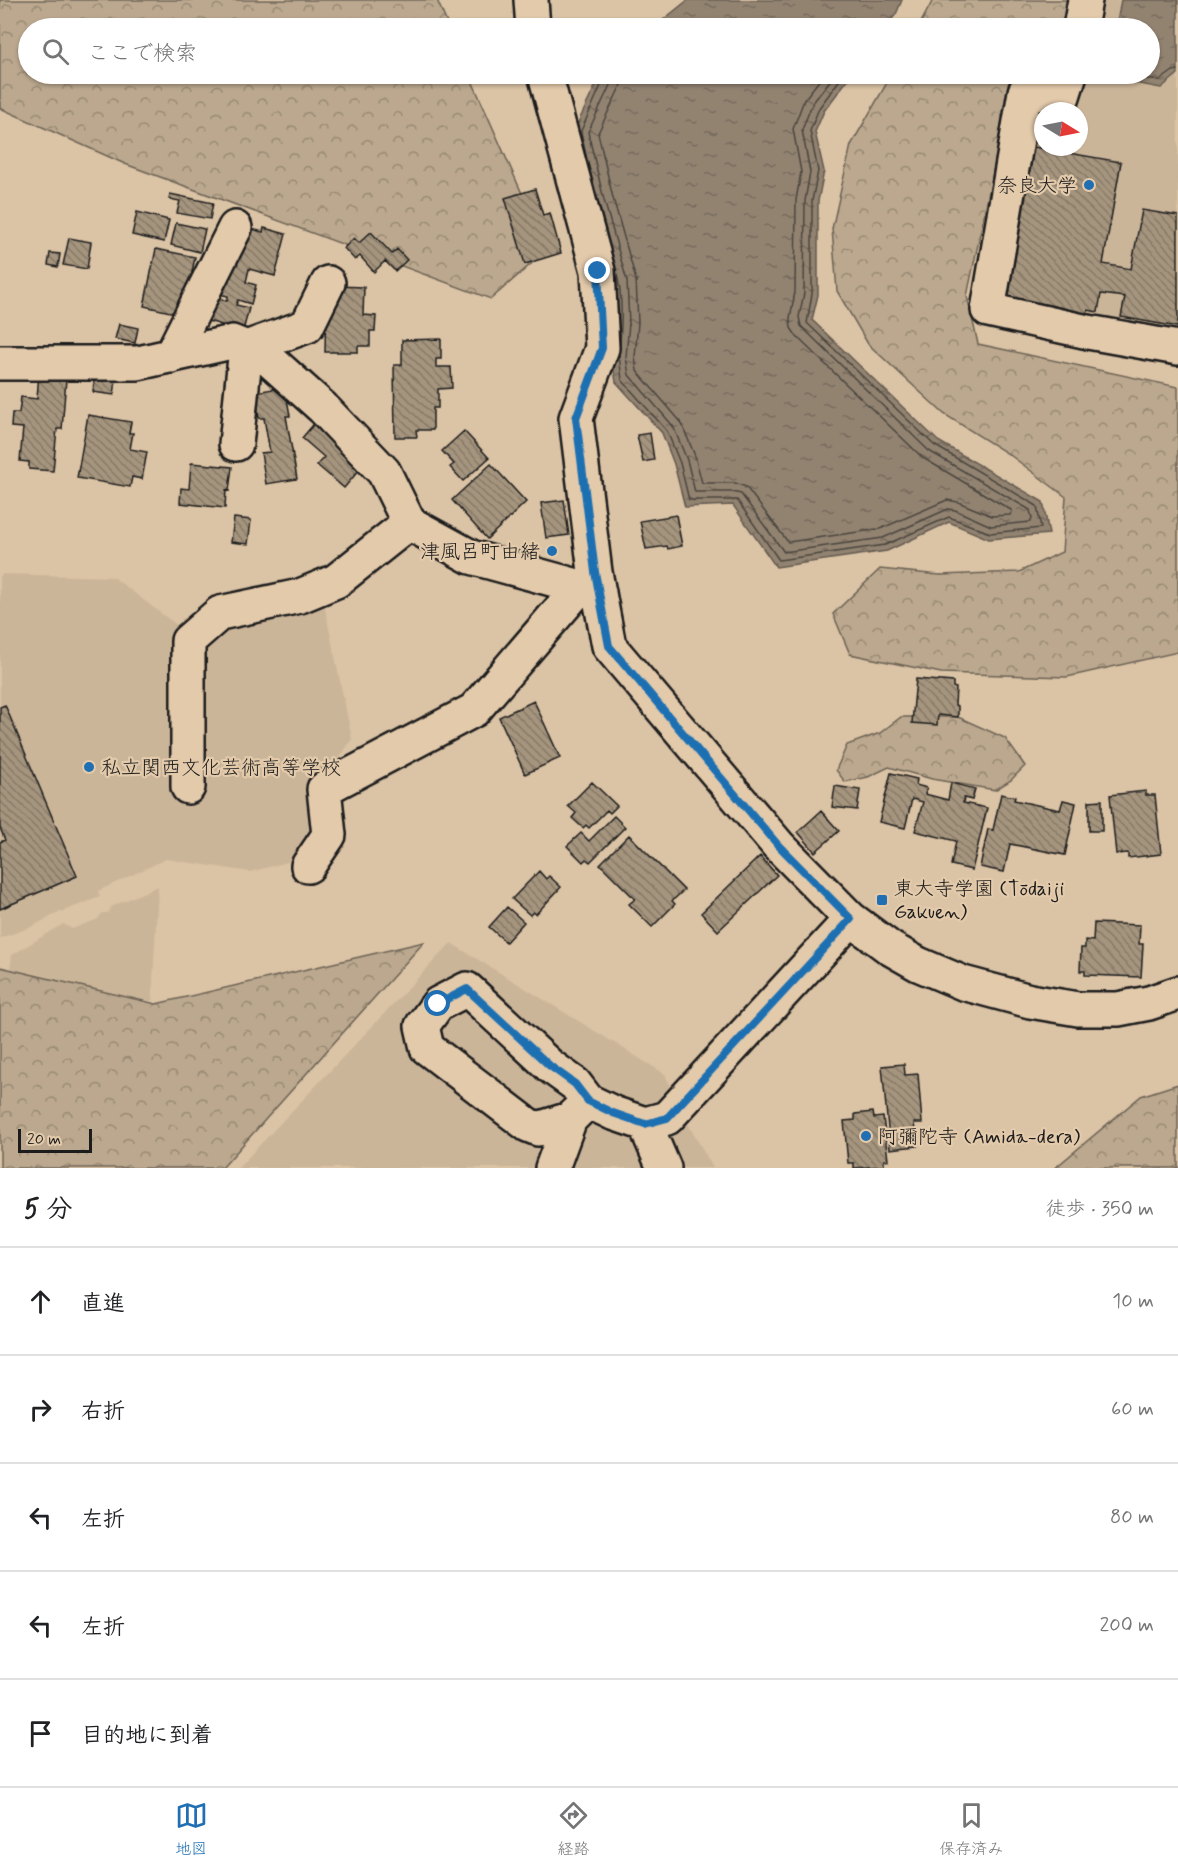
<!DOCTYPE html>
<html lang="ja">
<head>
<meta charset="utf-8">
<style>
  :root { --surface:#fff; --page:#f6f6f6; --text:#202124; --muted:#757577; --line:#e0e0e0; --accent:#1f6fb2 }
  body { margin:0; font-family:Mynerve,"Klee One",sans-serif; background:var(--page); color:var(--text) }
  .compass { position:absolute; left:1034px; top:102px; width:54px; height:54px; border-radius:50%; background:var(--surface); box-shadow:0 2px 4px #0004; rotate:100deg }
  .scale { position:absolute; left:18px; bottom:15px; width:74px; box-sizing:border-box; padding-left:6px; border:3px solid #1c1c1c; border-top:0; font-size:16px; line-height:21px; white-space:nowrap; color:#1c1c1c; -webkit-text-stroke:4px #e3caab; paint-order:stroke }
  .stop { position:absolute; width:18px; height:18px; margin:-14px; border:4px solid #1f6fb2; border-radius:50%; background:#fff }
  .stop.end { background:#1f6fb2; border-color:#fff; box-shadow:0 2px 6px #0008 }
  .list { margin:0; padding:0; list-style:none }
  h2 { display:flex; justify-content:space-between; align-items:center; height:78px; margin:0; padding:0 24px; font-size:26px }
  h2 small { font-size:20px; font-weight:400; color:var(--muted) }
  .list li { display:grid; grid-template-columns:39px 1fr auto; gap:18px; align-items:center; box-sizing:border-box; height:108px; padding:0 24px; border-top:2px solid var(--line) }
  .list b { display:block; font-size:22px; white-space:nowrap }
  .list em { font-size:20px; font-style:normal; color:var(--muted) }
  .icon { flex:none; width:33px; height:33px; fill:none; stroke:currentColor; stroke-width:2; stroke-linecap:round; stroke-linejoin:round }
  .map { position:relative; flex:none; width:1178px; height:1168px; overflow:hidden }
  .search { position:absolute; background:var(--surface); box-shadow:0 2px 4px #0004; left:18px; right:18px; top:18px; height:66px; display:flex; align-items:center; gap:15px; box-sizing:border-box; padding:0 21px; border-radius:33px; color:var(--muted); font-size:22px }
  .sheet { height:618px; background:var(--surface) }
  nav { display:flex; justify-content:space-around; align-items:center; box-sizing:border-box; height:84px; border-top:2px solid var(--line); background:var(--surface); font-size:16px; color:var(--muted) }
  nav a { display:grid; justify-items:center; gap:3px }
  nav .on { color:var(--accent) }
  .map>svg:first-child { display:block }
  .built { fill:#cbb599; fill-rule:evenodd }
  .green { fill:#bba88e; stroke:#6c6255; stroke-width:1.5 }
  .forest { fill:url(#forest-crowns); stroke:#6c6255; stroke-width:1.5 }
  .water { fill:url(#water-ripples); stroke:#635a4f; stroke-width:1.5 }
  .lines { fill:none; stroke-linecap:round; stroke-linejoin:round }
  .shore { stroke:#4b453e; stroke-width:1.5 }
  .building { fill:url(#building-back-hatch); stroke:#1c1c1c; stroke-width:1.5 }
  .minor-casing { stroke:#1c1c1c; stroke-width:38 }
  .minor { stroke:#e3caab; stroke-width:33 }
  .route { stroke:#1f6fb2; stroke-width:8 }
  .poi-dot { fill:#1f6fb2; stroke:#e3caab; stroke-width:2 }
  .labels { text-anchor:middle; stroke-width:4.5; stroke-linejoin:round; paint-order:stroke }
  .poi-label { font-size:20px; fill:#1c1c1c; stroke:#e3caab; text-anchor:start }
</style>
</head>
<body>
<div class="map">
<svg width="1178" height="1168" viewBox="0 0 1178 1168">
  <defs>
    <pattern id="forest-crowns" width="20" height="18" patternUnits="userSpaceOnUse" patternTransform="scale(1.5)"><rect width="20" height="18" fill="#bba88e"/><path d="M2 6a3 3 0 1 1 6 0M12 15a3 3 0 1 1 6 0" fill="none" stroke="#978873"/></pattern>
    <pattern id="water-ripples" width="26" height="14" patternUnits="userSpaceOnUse" patternTransform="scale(1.5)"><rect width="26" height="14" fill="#928371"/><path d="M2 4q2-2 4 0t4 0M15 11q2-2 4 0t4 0" fill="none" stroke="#766a5c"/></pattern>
    <pattern id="building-back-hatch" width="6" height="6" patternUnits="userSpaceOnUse" patternTransform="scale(1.5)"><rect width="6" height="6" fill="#a5957e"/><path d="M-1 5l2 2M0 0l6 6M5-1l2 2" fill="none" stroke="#867966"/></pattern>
  </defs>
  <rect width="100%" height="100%" fill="#dbc3a5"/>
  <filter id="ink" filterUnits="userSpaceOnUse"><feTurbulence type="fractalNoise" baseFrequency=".0167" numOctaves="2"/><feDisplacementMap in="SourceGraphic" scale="12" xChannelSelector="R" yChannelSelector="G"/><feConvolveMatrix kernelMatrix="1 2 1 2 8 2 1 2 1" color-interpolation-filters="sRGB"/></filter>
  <g filter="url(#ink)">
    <path class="built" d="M1066,0H1178V366L979,319L1018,83L1025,74H1150V28H1059ZM1043,111H1079V147H1043Z
      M2,574L113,577L178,626L187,803L206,795L197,751L206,643L227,623L323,599L352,739L326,779L306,857L250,872L166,859L98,891L100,897L58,913L29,928L0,938V577Z
      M158,886L152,1001L7,991L12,955L63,924L72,929L98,919L102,913H108L111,907Z
      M451,943L665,1074L686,1120L713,1168H238Z"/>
    <path class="green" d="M1027,106L1066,111H1043V140L1022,137Z"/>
    <path class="forest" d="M0,0H437L449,28H28V74H469L547,250L491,299L125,164L0,108Z
      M933,0H1068L1063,28H918Z
      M892,74H1014L967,296L978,344L1178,387V652L1067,677L941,673L850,654L833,614L880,569L940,575L1019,572L1062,552L1066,497L1010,455L944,414L868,344L837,291L832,229L851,145Z
      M901,717H958L1005,738L1025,766L1011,780L995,790L932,779L889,767L868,777L845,782L836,770L847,745L880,733Z
      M424,942L222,1168H0V967L156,1004Z
      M1178,1084V1168H1055L1141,1096Z"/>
    <path class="water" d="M688,0H902L896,14L885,28H653Z
      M1121,0H1178V74L1161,88L1107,78L1108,74H1150V28H1116Z
      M601,74H852L824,111L815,132L824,171L818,201V295L812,320L938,441L1043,502L1049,534L989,539L949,522L887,551L776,567L733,505L685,507L674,464L662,433L616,382L574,131Z"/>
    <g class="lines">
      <path class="shore" d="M614,74L612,81L588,132L604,200L627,281L629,323L626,357L629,375L673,426L687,460L695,492H732L741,494L784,552L883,538L948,509L955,510L991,526L1030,522L1032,519L1030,510L929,451L801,326L799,317L804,293L805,201L810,172L802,130L812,104L835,74
        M623,74L621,85L598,133L613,198L636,280L638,323L635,357L637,371L681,422L695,456L702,483H735L746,487L788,542L880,529L947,500L958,502L992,516L1010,515L1012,512L1011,510L923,458L797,337L791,328L790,318L795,292L796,200L801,172L793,129L804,100L824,74
        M1117,74L1159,81L1173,71L1178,70
        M588,166L581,131L606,74
        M616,271C623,294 622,320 620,344
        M619,355L622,380L667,431L680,463L689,500H737L779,560L885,545L949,517L990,533L1041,528L1037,506L934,445L807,323L812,294V201L818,171L810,131L819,108L844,74"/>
    </g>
    <path class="building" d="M1028,146L1121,162L1103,264L1131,269L1142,210L1178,216V327L1121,317L1125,297L1101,294L1098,312L1088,310L1086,314L999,297Z
      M535,189L543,215L550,213L561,253L525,264L505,198Z
      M170,194L213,203L210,219L177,213L180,201L169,199Z
      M137,212L169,220L164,242L132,235Z
      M176,223L205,229L200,252L171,245Z
      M248,228L263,232L264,228L286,234L275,276L249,269L246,282L256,285L251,304L238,300L236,305L249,308L243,331L208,321L214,298L227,301L228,296L219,294Z
      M371,232L392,254L397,249L407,260L395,271L385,261L374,272L360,256L355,260L344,248L354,238L359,243Z
      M69,238L91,242L87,269L63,265Z
      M156,249L195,257L185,308L179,314L144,306Z
      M50,253L60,254L58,267L48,265Z
      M335,286L364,287L363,315L376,316L375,331H370V346H358V352H325L326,295Z
      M119,324L138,328L135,343L115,339Z
      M441,339V359H436V367H451L452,388L438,389V408H433V430H416L417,437H395L394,365H402V340Z
      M95,370L117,373L114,395L93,392Z
      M39,372L66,379L62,429H57L53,471L29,469V462L20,461L23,428L11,427L12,413H19L21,397L37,399Z
      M285,387L290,416H286L297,479L266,484L261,453L270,452L264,418H259L255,392Z
      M88,415L131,422L129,433H133L130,449L147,452L142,479L132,477L130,487L77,478Z
      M319,418L360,469L344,488L317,465L324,457L302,438Z
      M464,431L489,458L463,481L450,467L454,464L442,451Z
      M650,433L654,460L643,462L637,435Z
      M191,463L232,467L229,491L226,490L225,508L180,503L181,488L189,489Z
      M491,464L526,502L487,539L452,500Z
      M564,500L569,535L546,538L541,503Z
      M676,515L682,546L668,549L667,546L646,549L640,521Z
      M234,518L251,520L248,544L231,542Z
      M916,679L953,682V687L956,688L955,705L958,706V717L938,715L937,725L912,723Z
      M534,701L560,758L525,774L499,717Z
      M5,705L77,876L0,909V842L5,840L0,828V707Z
      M891,773L917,779L916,785L927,788L925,794L948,800L951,783L975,789L972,800L964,798L963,803L987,808L972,870L951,865L956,841L915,831L923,802L912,799L905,828L879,822Z
      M592,782L617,806L610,813L607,810L589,828L586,825L583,828L572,818L576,813L568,806Z
      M835,786L860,790L857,810L832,807Z
      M1146,791V795H1155L1161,854L1128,858V853L1116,854L1110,795Z
      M1001,794L1015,797L1014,800L1060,810L1063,800L1076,803L1065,855L1010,844L1004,872L980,867L988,829L993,830Z
      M1102,800V831H1089V801Z
      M821,811L839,831L815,852L798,832Z
      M614,816L625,827L590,862L586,859L583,862L567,846L581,833L589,841Z
      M629,835L684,890L672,901L675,904L652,927L629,904L635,899L600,864Z
      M760,856L777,875L718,931L701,913Z
      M539,871L546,879L549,876L561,887L536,914L533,912L530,915L512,899Z
      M507,907L524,922L506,942L489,927Z
      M1094,923L1140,925L1139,944H1143L1141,977L1085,975V971H1080L1081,948H1085V940L1093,941Z
      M904,1064L905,1075L918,1074L922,1123H914L917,1146L890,1149L882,1066Z
      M873,1112L874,1118L883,1117L888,1160H884V1166L854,1168V1163H848L844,1121L855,1120V1114Z"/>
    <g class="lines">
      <g class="minor-casing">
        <path id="minor" d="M531,0L533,28
          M1080,28L1085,0
          M545,74L598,271L602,348L576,418L595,572L609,646L778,845L851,919L890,948L918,964L963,983L1030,1001L1078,1009H1118L1149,1003L1178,993
          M1070,74L1063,96L1025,92L988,310L1088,332L1178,348
          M171,356L235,228
          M0,363H138L232,342L264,355L323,408L384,472L409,523L471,557L599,592
          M236,444L246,348L307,326L328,283
          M188,787V641L220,613L300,596L336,581L409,523
          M308,866L329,835L324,789L474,710L580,587
          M588,1101L570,1119L538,1129L528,1125L427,1048L422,1026L438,1004L467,989L550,1066L575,1084L588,1101L613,1113L645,1124L667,1118L851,919
          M645,1124L664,1168
          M552,1168L570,1119"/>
      </g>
      <use href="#minor" class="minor"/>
    </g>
  </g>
  <g class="lines" filter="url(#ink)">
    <path class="route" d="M438,1004L467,989L550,1066L575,1084L588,1101L613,1113L645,1124L667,1118L851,919L778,845L609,646L595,572L576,418L602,348L598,271"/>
  </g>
  <g class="poi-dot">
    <circle cx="1089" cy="185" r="6"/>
    <circle cx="552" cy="551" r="6"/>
    <circle cx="89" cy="767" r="6"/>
    <rect x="876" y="894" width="12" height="12" rx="3"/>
    <circle cx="866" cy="1136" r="6"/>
  </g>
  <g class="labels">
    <g class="poi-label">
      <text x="1077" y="192" text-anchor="end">奈良大学</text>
      <text x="540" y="558" text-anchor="end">津風呂町由緒</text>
      <text x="101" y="774">私立関西文化芸術高等学校</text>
      <text x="894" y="895">東大寺学園 (Tōdaiji<tspan x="894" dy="23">Gakuen)</tspan></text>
      <text x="878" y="1143">阿彌陀寺 (Amida-dera)</text>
    </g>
  </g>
</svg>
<svg class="compass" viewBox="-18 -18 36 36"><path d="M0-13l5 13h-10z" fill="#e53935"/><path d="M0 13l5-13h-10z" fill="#757577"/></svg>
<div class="scale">20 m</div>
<div class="stop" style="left:438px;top:1004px"></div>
<div class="stop end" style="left:598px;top:271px"></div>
<div class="search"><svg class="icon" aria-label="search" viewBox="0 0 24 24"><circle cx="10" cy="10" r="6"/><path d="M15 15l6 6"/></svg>ここで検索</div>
</div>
<section class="sheet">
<h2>5 分<small>徒歩 · 350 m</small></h2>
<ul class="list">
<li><svg class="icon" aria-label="ahead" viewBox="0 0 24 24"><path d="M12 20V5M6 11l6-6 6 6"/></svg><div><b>直進</b></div><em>10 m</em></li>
<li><svg class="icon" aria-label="right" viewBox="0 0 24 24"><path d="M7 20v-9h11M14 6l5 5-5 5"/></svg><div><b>右折</b></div><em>60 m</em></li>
<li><svg class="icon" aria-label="left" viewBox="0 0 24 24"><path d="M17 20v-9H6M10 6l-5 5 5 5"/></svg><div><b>左折</b></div><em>80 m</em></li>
<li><svg class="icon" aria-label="left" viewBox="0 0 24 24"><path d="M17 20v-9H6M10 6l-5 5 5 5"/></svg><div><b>左折</b></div><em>200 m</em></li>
<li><svg class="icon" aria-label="arrive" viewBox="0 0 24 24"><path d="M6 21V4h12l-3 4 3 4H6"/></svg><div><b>目的地に到着</b></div></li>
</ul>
</section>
<nav>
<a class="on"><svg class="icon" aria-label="map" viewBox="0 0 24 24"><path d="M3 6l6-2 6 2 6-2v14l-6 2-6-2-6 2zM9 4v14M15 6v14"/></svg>地図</a>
<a><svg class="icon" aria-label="directions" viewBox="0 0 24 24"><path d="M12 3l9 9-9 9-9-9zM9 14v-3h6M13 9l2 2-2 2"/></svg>経路</a>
<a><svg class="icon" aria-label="saved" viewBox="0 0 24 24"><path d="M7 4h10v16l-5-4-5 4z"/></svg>保存済み</a>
</nav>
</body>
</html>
